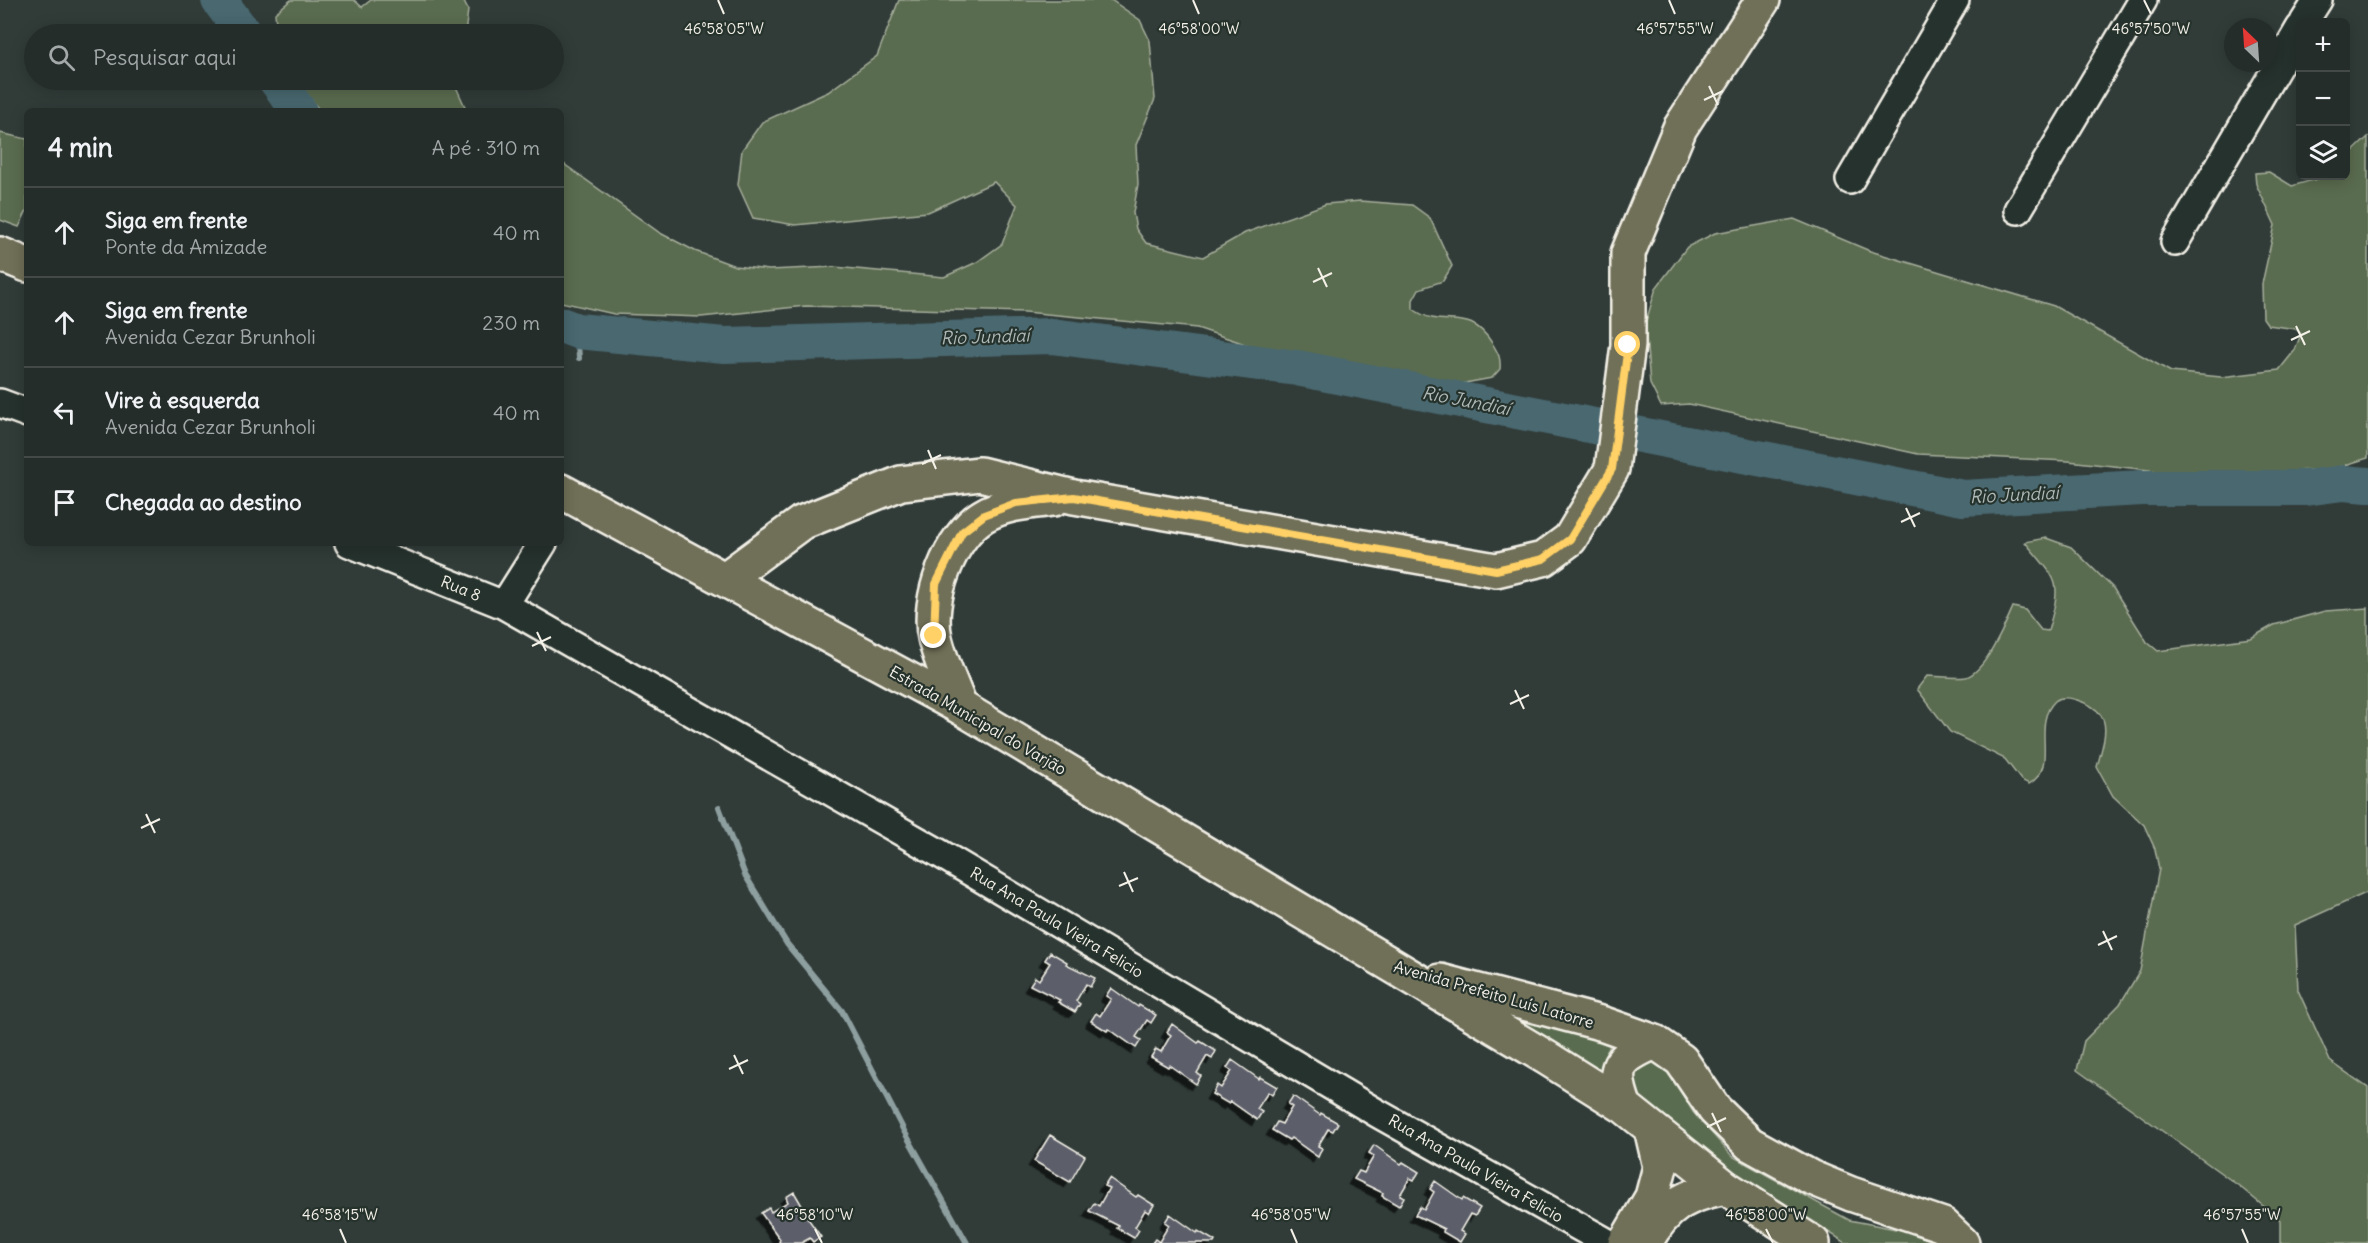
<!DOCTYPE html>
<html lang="pt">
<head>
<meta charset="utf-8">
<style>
  :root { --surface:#252d2b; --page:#313937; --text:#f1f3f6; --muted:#a3a8a9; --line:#424947 }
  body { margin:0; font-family:Delius,sans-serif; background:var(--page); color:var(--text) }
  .controls { position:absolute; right:18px; top:18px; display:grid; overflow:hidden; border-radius:9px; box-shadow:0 3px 15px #0003 }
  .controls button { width:54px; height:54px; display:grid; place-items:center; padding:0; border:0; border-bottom:2px solid var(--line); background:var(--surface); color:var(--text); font:30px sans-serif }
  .compass { position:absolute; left:2224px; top:18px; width:54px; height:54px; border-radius:50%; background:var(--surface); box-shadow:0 3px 15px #0003; rotate:335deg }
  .stop { position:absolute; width:18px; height:18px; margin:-14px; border:4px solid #ffd166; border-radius:50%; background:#fff }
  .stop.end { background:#ffd166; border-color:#fff; box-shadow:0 2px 6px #0008 }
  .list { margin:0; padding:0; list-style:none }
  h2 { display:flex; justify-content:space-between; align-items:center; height:78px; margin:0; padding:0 24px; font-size:26px }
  h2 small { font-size:20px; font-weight:400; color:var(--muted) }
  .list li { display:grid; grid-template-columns:39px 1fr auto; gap:18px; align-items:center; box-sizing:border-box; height:90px; padding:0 24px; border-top:2px solid var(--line) }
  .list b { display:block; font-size:22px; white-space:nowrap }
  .list p { margin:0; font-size:20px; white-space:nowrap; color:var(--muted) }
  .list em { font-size:20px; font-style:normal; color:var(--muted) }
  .icon { flex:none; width:33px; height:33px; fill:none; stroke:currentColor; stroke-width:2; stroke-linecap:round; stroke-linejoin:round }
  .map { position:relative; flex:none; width:2368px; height:1243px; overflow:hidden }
  .search { position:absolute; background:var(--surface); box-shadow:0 3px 15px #0003; left:24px; top:24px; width:540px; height:66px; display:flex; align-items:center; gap:15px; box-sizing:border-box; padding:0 21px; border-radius:33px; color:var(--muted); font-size:22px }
  .panel { position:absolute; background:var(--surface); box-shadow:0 3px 15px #0003; left:24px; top:108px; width:540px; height:438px; border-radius:9px }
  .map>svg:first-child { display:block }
  .green { fill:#5a6c4f; stroke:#a7ae9c; stroke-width:1.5 }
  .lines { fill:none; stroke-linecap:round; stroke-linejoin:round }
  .stream { stroke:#8e9fa0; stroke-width:6 }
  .river { stroke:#4a6870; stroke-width:36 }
  .building { fill:#5c5e6b; stroke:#f4f1e8; stroke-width:1.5; filter:url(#shadow) }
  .minor-casing { stroke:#f4f1e8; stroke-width:32 }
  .major-casing { stroke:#f4f1e8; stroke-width:38 }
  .minor { stroke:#26332d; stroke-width:27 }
  .major { stroke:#706f59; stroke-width:33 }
  .route { stroke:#ffd166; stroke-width:8 }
  .ticks { fill:none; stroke:#f4f1e8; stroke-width:2 }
  .labels { text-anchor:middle; stroke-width:4.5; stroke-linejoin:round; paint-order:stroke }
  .street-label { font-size:16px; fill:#f4f1e8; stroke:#26332d }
  .water-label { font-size:18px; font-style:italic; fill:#b0bab8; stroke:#26332d }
  .ticks-label { font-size:15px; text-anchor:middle; fill:#f4f1e8; stroke:#26332d; stroke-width:4.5; stroke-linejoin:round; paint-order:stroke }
</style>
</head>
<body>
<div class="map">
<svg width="2368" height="1243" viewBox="0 0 2368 1243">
  <defs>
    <filter id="shadow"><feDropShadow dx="-5.5" dy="5.5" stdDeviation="0" flood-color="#0009"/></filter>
  </defs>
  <rect width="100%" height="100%" fill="#313c39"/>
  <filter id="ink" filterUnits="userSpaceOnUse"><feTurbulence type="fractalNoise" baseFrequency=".0167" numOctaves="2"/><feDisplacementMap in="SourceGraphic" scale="12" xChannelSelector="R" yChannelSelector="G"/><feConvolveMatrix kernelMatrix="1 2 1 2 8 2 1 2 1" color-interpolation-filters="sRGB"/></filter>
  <g filter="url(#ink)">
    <path class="green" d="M291,0H354L362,7L371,0H463L468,10L465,34H277L275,13Z
      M899,0H1111L1140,20L1150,41L1155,99L1136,145L1138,184L1133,213L1136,229L1146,243L1203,257L1245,233L1326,204L1360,201L1412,205L1430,218L1452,266L1443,281L1419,289L1413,300V309C1444,332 1467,304 1492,343C1498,353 1501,357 1500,369L1492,378L1454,385L1357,381L1197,328L1025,312L806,306L701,317L614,314L561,302V162L660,233L695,251L735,266L769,270L834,267L944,277L977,262L1002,244L1017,205L994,182L928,212L795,225L753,218L738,185L742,150L762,122L828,92L877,56Z
      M297,80H453L466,109L470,111H320Z
      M0,133L27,139V210L19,227L0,220Z
      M2368,137V458L2332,469L2203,476L2068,461L1918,454L1689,404L1661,406L1650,384L1645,325L1656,288L1687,247L1715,233L1794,219L1870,251L2054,306L2171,372L2221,377L2279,370L2295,350L2301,334L2296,329L2268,325L2263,318L2262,284L2275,225L2256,184L2255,173L2269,172L2292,186L2327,176H2346V158Z
      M2046,538L2071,547L2113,588L2147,642L2158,651L2251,638L2274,625L2325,611L2368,608V892L2295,925L2298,990L2330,1061L2368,1088V1243H2280V1220L2239,1186L2077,1070L2084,1041L2120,1004L2140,971L2159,869L2155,849L2144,825L2113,796L2097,767C2105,736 2116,712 2077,700C2070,698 2062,696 2055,701C2030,725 2060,766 2029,784L2021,780L2005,759L1950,732L1917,689L1927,676C1939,676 1954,679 1966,677C1985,672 2005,625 2013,607L2025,610L2041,630L2048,631C2063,579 2058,582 2025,542Z
      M1478,1007L1614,1036L1604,1059L1603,1078Z
      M1657,1062L1667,1069L1693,1112L1732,1156L1849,1220L1937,1237L1939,1243H1846L1721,1165L1636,1103L1632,1081L1639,1065Z"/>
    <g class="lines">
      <path class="stream" d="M577,331L579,358
        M2343,483L2368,470
        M719,807L745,875L787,944L842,1011L904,1131L967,1243"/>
      <path class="river" d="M219,0L244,34
        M276,80L299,111
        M561,325L577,331L724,345L1052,336L1297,368L1963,498L2142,488H2305L2343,483L2368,485"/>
    </g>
    <path class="building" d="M1050,952L1067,962L1066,964L1095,978L1090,987L1086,984L1076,1001L1080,1004L1075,1012L1058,1002L1060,1000L1030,985L1035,977L1039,980L1050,963L1045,960Z
      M1111,988L1138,1007L1139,1005L1156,1015L1151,1023L1147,1020L1136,1037L1141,1040L1136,1048L1109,1029L1107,1031L1091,1021L1096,1013L1100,1016L1111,999L1106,996Z
      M1172,1024L1198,1043L1200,1041L1216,1051L1212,1059L1207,1056L1197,1073L1201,1076L1196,1084L1169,1065L1168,1067L1151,1057L1156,1049L1161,1052L1171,1035L1167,1032Z
      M1232,1060L1259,1079L1260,1077L1277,1087L1272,1095L1268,1092L1257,1109L1262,1112L1257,1120L1230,1101L1229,1104L1212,1094L1217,1085L1221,1088L1232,1071L1227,1068Z
      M1293,1096L1320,1115L1321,1113L1338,1123L1333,1131L1328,1129L1318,1146L1322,1148L1318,1157L1291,1138L1289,1140L1272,1130L1277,1122L1282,1124L1292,1107L1288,1104Z
      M1050,1135L1085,1156L1070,1182L1034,1161Z
      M1374,1145L1401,1164L1403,1162L1419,1172L1414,1180L1410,1178L1400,1195L1404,1197L1399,1206L1382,1196L1383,1193L1354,1179L1359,1171L1364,1173L1374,1156L1369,1153Z
      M1109,1178L1136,1197L1138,1195L1154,1205L1149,1213L1145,1210L1135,1227L1139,1230L1134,1238L1117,1228L1119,1226L1089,1211L1094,1203L1099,1206L1109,1188L1104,1186Z
      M1435,1181L1462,1200L1463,1198L1480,1208L1475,1216L1470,1214L1460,1231L1465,1234L1460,1242L1443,1232L1444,1229L1415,1215L1420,1207L1424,1210L1434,1192L1430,1189Z
      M794,1192L804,1209L802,1210L821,1237L813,1242L810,1238L801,1243H779L780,1239L761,1213L769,1208L771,1212L788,1202L786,1197Z
      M1170,1214L1197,1233L1198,1231L1215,1241L1214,1243H1152L1155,1239L1159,1242L1169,1225L1165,1222Z"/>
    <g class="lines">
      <g class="minor-casing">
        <path id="minor" d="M2304,22L2318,0
          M1850,180L1955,0
          M2018,210L2143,0
          M2175,242L2300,28
          M0,403L27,413
          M349,543L504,605L543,543
          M504,605L939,853L1377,1113L1608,1243"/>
      </g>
      <g class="major-casing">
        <path id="major" d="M0,254L27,265
          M561,491L960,707L1547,1058L1625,1107L1725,1187L1813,1243
          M725,579L801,523L901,483L980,474L1074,497L1496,570L1543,559L1570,539L1612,469L1628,345V253L1680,128L1763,0
          M960,707C952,685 940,661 935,638C926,600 950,536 983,516C1004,503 1030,502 1054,499
          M1440,981L1604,1024L1655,1042L1681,1060L1715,1110L1750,1144L1810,1177L1851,1194L1943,1225L1962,1243
          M1625,1107C1610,1067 1617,1058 1655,1042
          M1646,1241C1666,1206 1685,1195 1725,1187
          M1625,1243L1652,1197L1660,1167L1651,1128"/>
      </g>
      <use href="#minor" class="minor"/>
      <use href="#major" class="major"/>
    </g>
  </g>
  <g class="lines" filter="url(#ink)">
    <path class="route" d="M934,636L936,584L962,532L984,515L1016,503L1074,497L1496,570L1543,559L1570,539L1612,469L1628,345"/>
  </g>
  <path class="ticks" d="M718,0L724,14M1193,0L1199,14M1669,0L1675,14M2144,0L2151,14M1709,86L1718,105M1704,100L1723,91M1318,268L1327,287M1313,282L1332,273M2296,326L2305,345M2291,340L2310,331M928,450L936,469M922,464L941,455M1906,508L1915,527M1901,522L1920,513M537,632L546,651M532,646L551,637M1515,690L1524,709M1510,704L1529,695M146,814L155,833M141,828L160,819M1124,872L1133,892M1119,886L1138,878M2103,931L2112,950M2098,945L2117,936M734,1055L743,1074M729,1069L748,1060M1712,1113L1721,1132M1707,1127L1726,1118M340,1229L346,1243M815,1229L822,1243M1291,1229L1297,1243M1766,1229L1773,1243M2242,1229L2248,1243"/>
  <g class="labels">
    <g class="street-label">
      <text transform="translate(461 588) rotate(22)" y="6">Rua 8</text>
      <text transform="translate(978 720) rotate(30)" y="6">Estrada Municipal do Varjão</text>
      <text transform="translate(1057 922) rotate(31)" y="6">Rua Ana Paula Vieira Felicio</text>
      <text transform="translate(1494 994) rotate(16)" y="6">Avenida Prefeito Luís Latorre</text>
      <text transform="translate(1476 1168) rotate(30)" y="6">Rua Ana Paula Vieira Felicio</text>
    </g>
    <g class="water-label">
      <text transform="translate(985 337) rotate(-2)" y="6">Rio Jundiaí</text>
      <text transform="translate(1466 401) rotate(11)" y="6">Rio Jundiaí</text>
      <text transform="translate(2014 495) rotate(-3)" y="6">Rio Jundiaí</text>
    </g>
  </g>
  <g class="ticks-label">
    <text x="724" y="34">46°58'05"W</text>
    <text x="1199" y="34">46°58'00"W</text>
    <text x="1675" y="34">46°57'55"W</text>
    <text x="2151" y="34">46°57'50"W</text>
    <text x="340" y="1220">46°58'15"W</text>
    <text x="815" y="1220">46°58'10"W</text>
    <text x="1291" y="1220">46°58'05"W</text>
    <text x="1766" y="1220">46°58'00"W</text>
    <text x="2242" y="1220">46°57'55"W</text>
  </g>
</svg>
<div class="controls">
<button>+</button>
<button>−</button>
<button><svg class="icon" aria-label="layers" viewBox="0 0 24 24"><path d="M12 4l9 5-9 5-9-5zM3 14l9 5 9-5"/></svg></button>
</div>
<svg class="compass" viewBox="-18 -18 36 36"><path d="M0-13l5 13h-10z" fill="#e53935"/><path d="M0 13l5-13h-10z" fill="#a3a8a9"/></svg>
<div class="stop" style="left:1628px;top:345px"></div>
<div class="stop end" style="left:934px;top:636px"></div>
<div class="search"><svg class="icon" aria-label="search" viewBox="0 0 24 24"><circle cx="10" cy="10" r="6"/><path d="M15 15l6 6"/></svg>Pesquisar aqui</div>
<section class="panel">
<h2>4 min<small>A pé · 310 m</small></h2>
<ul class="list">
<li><svg class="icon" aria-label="ahead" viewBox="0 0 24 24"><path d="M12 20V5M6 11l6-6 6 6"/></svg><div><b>Siga em frente</b><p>Ponte da Amizade</p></div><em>40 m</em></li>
<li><svg class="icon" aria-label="ahead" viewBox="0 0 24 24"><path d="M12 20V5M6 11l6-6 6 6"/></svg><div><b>Siga em frente</b><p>Avenida Cezar Brunholi</p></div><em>230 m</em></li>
<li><svg class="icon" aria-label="left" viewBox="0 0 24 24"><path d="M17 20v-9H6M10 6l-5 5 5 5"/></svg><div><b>Vire à esquerda</b><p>Avenida Cezar Brunholi</p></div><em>40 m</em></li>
<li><svg class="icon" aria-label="arrive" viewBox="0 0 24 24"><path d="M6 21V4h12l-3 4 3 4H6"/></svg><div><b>Chegada ao destino</b></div></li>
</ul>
</section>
</div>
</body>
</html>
